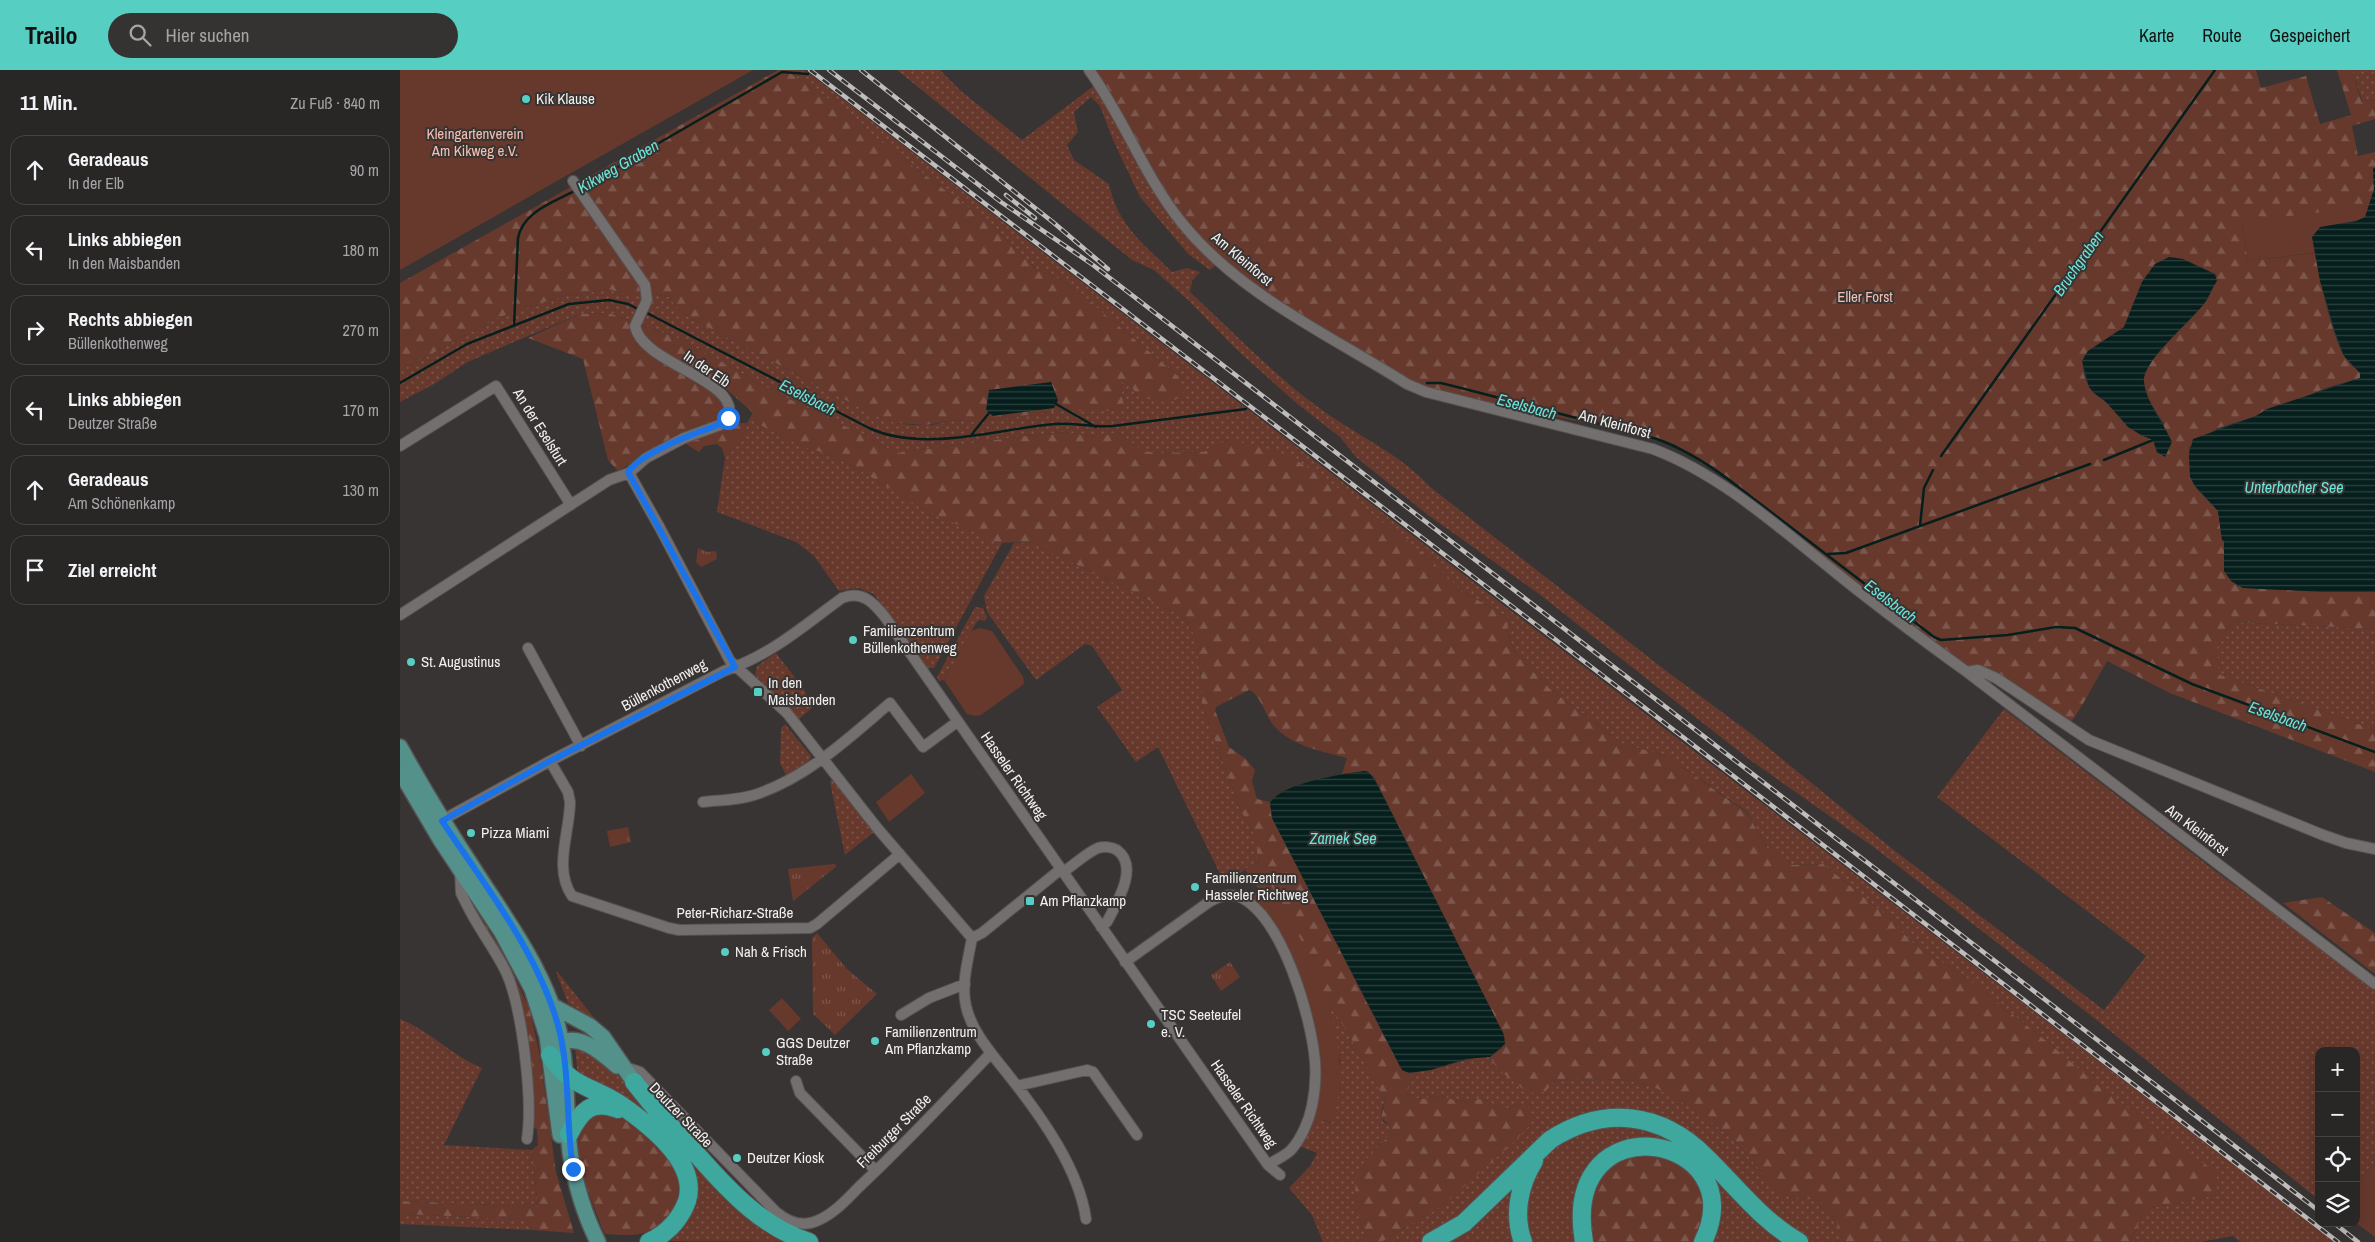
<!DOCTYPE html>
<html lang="de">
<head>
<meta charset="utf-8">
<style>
  :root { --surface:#292726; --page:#353332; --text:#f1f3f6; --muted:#a5a5a7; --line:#454443; --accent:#57cec2 }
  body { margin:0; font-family:"Archivo Narrow",sans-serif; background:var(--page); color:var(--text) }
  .controls { position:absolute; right:15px; bottom:15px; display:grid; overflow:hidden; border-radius:10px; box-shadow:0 5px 20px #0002 }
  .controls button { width:45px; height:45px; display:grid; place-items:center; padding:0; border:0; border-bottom:1px solid var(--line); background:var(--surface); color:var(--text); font:25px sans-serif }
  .stop { position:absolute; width:15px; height:15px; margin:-11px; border:4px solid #1a73e8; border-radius:50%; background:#fff }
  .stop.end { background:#1a73e8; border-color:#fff; box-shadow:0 1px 5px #0008 }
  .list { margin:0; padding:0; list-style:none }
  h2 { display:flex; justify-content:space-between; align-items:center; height:65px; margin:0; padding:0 20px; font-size:21px }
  h2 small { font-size:16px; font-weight:400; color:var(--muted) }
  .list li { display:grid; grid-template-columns:32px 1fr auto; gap:15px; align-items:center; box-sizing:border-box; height:70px; margin:0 10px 10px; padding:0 10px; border:1px solid var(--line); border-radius:15px }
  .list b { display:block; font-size:19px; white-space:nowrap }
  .list p { margin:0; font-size:16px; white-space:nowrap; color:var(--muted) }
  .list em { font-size:16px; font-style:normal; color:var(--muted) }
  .icon { flex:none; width:28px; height:28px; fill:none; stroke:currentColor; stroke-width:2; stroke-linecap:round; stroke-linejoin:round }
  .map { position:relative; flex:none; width:1975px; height:1172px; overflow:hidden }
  header { display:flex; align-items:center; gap:30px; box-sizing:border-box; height:70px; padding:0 25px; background:var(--accent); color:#111 }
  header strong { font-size:24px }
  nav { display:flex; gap:28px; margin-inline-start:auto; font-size:18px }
  .search { width:350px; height:45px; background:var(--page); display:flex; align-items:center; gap:12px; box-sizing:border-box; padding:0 18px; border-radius:28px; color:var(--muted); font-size:19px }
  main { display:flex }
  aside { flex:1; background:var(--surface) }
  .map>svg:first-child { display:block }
  .grass { fill:url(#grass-dots) }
  .forest { fill:url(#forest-firs); fill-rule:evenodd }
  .park { fill:url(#park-tufts) }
  .garden { fill:#67392d }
  .water { fill:url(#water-rules) }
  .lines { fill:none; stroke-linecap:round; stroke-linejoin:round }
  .stream { stroke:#061f1d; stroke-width:2.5 }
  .minor-casing { stroke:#565352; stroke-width:12 }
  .primary-casing { stroke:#565352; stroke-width:18 }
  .motorway-casing { stroke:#565352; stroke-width:20 }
  .minor { stroke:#736f6e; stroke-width:10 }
  .primary { stroke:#54918b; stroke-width:15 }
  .motorway { stroke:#3fa89e; stroke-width:18 }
  .rail-casing { stroke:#c0bebd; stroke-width:4.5 }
  .rail { stroke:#373433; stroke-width:2.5; stroke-dasharray:8; stroke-linecap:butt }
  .route { stroke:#1a73e8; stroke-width:6 }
  .poi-dot { fill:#57cec2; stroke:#373433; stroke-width:2 }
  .labels { text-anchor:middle; stroke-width:4; stroke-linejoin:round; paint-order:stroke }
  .poi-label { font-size:15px; fill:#f2f0ef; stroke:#373433; text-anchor:start }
  .park-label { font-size:15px; fill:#f5bfb0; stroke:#373433 }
  .street-label { font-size:15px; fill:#f2f0ef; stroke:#373433 }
  .water-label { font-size:16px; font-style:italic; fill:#6de5d9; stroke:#373433 }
</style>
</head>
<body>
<header>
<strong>Trailo</strong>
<div class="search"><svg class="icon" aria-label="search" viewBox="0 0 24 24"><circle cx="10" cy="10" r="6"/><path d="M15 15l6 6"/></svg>Hier suchen</div>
<nav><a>Karte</a><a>Route</a><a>Gespeichert</a></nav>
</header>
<main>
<aside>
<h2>11 Min.<small>Zu Fuß · 840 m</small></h2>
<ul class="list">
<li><svg class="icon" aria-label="ahead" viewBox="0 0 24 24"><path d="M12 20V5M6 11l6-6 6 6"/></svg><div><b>Geradeaus</b><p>In der Elb</p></div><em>90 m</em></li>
<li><svg class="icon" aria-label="left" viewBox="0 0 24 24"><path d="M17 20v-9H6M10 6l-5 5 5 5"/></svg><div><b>Links abbiegen</b><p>In den Maisbanden</p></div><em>180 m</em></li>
<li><svg class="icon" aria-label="right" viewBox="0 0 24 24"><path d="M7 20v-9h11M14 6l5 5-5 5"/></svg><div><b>Rechts abbiegen</b><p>Büllenkothenweg</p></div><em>270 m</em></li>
<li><svg class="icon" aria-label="left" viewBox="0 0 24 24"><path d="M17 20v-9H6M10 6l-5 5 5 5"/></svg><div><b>Links abbiegen</b><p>Deutzer Straße</p></div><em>170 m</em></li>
<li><svg class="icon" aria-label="ahead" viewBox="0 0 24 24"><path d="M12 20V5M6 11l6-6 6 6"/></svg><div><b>Geradeaus</b><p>Am Schönenkamp</p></div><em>130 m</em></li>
<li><svg class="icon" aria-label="arrive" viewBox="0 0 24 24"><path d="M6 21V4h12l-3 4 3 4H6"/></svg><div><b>Ziel erreicht</b></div></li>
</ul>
</aside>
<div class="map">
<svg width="1975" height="1172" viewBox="0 0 1975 1172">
  <defs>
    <pattern id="grass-dots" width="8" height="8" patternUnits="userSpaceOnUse" patternTransform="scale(1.25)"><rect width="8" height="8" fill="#67392d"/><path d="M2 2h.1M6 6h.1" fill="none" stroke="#7d564c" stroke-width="1.8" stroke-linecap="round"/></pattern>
    <pattern id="forest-firs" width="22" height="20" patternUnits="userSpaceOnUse" patternTransform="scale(1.25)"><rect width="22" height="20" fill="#67392d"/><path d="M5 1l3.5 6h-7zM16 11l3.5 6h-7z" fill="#7d564c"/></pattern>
    <pattern id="park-tufts" width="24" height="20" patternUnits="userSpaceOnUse" patternTransform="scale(1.25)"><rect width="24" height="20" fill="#67392d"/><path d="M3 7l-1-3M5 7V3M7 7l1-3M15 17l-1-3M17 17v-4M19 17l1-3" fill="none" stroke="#7d564c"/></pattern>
    <pattern id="water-rules" width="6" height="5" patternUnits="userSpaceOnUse" patternTransform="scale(1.25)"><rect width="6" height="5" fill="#061f1d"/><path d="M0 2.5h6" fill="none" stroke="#2b403e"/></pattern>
  </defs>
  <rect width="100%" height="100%" fill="#373433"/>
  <path class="grass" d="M385,0H405L1935,1172H1841L1833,1166L1800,1172H1730L1745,1139L1817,1125L1650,974L1563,905L1517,877L1486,845L1423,794L1392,795L1367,778L1347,742L1267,686L1223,674L1150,619L1114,581L1107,560L1109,548L1060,520L1027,486L830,369L803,382L759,383L742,381L719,362L697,367L664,362L625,366L496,383L475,371L373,321L280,269L209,243L180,244L88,283L66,293L36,313L0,332V301L97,248L156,228L208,219L225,224L246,223L269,227L281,243L474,345L495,353L513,355H532L555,350L575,352L723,332L721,312L731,316L738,326L778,306L683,226L660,209L636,199L594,157L485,75L433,32Z
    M497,0H540L561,21L622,70L695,15L816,195L810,200L788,184L740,127L713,70L700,36L691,27L674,42L678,62L667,75L674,90L709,114C718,156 743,173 772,202L787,198L800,202L792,211L790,222C832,261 872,303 918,337C955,365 1000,383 1030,417L1269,603L1349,662L1495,781L1704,940L1746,886L1537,727L1604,639L1822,806L1975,918V1092L1956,1114V981H1919V1130L1699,952L1475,778L1350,690L1139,524L1028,445L956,387L940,367L895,332L836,279L788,230L754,200L732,190Z
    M1952,0H1975V29L1963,33Z
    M353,343L358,354L399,375L433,386L451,395L522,438L597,472L602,473L534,598H525L474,524L458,518L439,521L414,486L396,472L317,442L325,388L342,370L347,353Z
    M630,472L784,547L796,568L802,615V635L841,741L857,769V791L825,814L758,677L736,692L697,637L722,620L692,576L685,574L636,610L587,542L584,526L614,473Z
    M575,537L583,538L587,547L585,551L579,550L576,553L544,610L539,611L537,607Z
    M1834,552L1975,559V660L1818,604L1817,572Z
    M376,583L403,618L413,637L399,649L355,605L357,596Z
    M385,654L411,686L410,691L386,705L380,693L381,658Z
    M432,709L474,762L445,785L430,712Z
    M157,901L194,948H193L168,933L156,902Z
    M926,930L947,961L985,1030L981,1042L983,1052L990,1055L992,1061C983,1074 969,1083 962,1097C949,1119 958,1152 969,1172H923L912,1145L889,1118L910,1096L917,1083L897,1075L911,1046L931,1053L940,991Z
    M0,949C30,961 53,986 82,998L44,1075L132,1080L138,1137L0,1131Z
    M175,976C197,980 216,1001 229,1018L392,1172L258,1171L274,1161L286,1094L178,1009Z
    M1077,987H1090L1098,999L1102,1001L1152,1013L1173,1008L1227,1010L1258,1019L1298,1041L1337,1073L1381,1125L1421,1131L1437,1153L1443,1172H981L1043,1135L1130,1055L1126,1033L1105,1039L1081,1029L1059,1031L1038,1026L1021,1029L1006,1025L1005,1022L1018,1001L1031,1000Z
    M0,1144L122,1149L132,1160L0,1154Z"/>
  <path class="forest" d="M378,0H385L433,32L485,75L594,157L636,199L660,209L683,226L778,306L784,325L768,333L738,326L731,316L721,312L723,332L720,339L704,341L664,340L575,352L555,350L526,355L495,353L474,345L281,243L269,227L246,223L238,226L225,224L208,219L156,228L97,248L0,301V213Z
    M691,0H1856L1861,18L1906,6L1920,54L1951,45L1937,0H1952L1962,33L1975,29V49L1952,56L1958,86L1975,82V97L1973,99L1974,119L1970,136L1842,153L1848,191L1915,183C1920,209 1931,264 1944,286C1948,292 1955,298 1960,303V308L1925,318L1908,326L1867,339L1856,346L1818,358L1789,377L1790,407L1796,418L1818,441L1822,470H1824V501L1837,516L1844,518L1924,522H1975V559L1834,552L1817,572L1818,604L1975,660V702L1770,623L1707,591L1683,634L1668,657L1584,597H1563L1420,487L1329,408L1301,393L1274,374L1246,365L1025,320L853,217L783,152ZM1755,194L1817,211C1812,218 1810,225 1806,231C1794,249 1745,289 1744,308C1743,323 1756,342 1764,353L1757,382L1753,370C1728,361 1726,351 1708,334C1702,328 1694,325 1690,318C1683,308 1679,290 1688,281L1724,257L1742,212Z
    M209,243L233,252L236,263L312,318L328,342L318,352L270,370L218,401L208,390L183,289L128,268L180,244Z
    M238,254L280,269L373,321L475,371L496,383L625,366L664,362L697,367L719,362L742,381L759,383L803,382L830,369L890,386L938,418L1027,486L1060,520L1109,548L1107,560L1114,581L1150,619L1223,674L1267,686L1347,743L1367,778L1392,795L1423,794L1486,845L1517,877L1563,905L1650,974L1702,1019L1817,1103V1125L1745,1139L1730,1172H1443L1437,1153L1421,1131L1381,1125L1337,1073L1298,1041L1258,1019L1227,1010L1173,1008L1152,1013L1145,1022L1128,1023L1098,999L1090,987L1102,978L1104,965L974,707L966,701L942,704L947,688C923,682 893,676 876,658C865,647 862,626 849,620L816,637L815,640L829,677L846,689L855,700L852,711L857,729L870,732L872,748L1000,997L1009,1003L1018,1001L1005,1022L1006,1025L1021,1029L1038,1026L1059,1031L1081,1029L1105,1039L1126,1033L1134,1047L1130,1055L1113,1073L1043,1135L981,1172H969C958,1152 949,1119 961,1097C969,1083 983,1074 992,1061L990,1055L981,1048L985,1030L947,961L926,930L913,896L857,791V769L841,741L802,635V615L796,568L784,547L630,472L597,473L522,438L451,395L433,386L399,375L358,354L353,343L322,315L245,273Z
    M330,348L340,353H347L342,370L325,388L322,378L317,374L304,376L299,382L283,372Z
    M1922,827L1975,863V904L1883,833Z
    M80,845L106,888L130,940L140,987L156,1102L174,1163L132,1160L122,1149L0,1144V1131L138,1137L132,1080L138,1075L137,1059L132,1057L122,951L76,847Z
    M199,1042L221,1046L268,1085L280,1110L275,1144C245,1167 242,1166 205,1164C195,1140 167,1077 183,1053C187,1049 194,1046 199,1042Z
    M1226,1085L1272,1086C1310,1121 1307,1123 1296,1172H1190L1186,1151L1199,1106Z"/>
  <path class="park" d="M298,478L307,482L316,481L317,489L301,497L296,492Z
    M228,757L231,772L210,777L207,761Z
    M434,794L437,796L393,831L388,799Z
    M417,863L447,899L477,924L435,965L413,944L412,868Z
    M830,892L840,907L821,921L811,905Z"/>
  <path class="garden" d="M0,0H353L0,200Z
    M1970,136L1975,175L1848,191L1842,152Z
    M580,558L592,561L623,607L624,614L581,645L575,646L567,644L544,610L571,561Z
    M511,704L525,723L489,752L476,732Z
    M857,791C901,868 961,962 932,1053L911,1046L917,992L883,875L847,828L859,820L845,800Z
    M382,928L401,949L388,961L369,940Z
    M1975,1092V1167L1956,1153V1114Z"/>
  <path class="water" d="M1975,97V522H1924L1843,518L1831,511L1824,501V471L1822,470L1818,441L1795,416L1790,407L1789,384L1793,369L1856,346L1867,339L1960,308V303L1944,286L1935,262L1920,211L1912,167L1920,157L1956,151L1965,147L1974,119L1973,99Z
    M1769,187L1783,189L1815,204L1817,211C1812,218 1810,225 1806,231C1793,250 1741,291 1744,313C1747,334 1764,353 1772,372L1765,387L1757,382L1753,370L1741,365L1728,357L1706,332L1694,323L1689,317L1682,291L1688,281L1724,257L1742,212L1755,194Z
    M651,312L658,330L654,338L593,346L586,340L589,320Z
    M964,701L969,702L977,714L1104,965L1105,974L1090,987L1065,989L1031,1000L1009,1003L1002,1000L872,748L870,733C881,713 942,704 964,701Z"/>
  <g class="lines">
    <path class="stream" d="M181,118L382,2L408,4
      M245,242L469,358C523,383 597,359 655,354C674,352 693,358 713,356L846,339
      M114,256L118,168C123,141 155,132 176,120
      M0,313L67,274L169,234L209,230L228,234L240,240
      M1027,313H1041L1061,318L1257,369C1284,379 1305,392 1328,409L1534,567L1541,570L1608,565L1656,557L1675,558L1792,614L1975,682
      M656,334L696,357
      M572,364L589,343
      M1541,386L1815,0
      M1704,390L1753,370
      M1520,456L1524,418L1533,400
      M1428,484L1446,483L1690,394"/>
    <g class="minor-casing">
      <path id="minor" d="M689,0C724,48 744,106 782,153C840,225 930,265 1007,314L1026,322L1253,379C1319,404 1375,454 1430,498C1474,534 1520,568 1567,602L1975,914
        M0,376L96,316L171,435
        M229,403L260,458L330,591L387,643L478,759L572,868C568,890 561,915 566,936C572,963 593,985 610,1007C641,1046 679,1099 686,1149
        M0,545L209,410L229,403L246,388L284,368L320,355L329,346C338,309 242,294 235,256L247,230L245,215L173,111
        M128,578L181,676
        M1567,602L1578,600L1596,608L1689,670L1923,765L1946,773L1975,779
        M150,691L168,722L170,732C170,762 153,798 172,826L269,858L279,860L410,858L417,854L500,784
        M303,732C322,730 342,730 360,723C410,705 450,667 490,633L523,677L557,652
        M37,753L150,691L324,601C371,585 402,557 442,528C462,520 473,532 485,547L868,1095L880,1105
        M60,800L61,823L65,831C76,855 92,875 104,898C122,932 133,1030 127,1069
        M663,802C674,795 686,783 698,778C704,776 712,777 717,780C740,797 716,834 707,852L701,857
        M572,868L582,863L661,799
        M725,892L809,832C819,826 830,822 842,828C883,850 911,946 915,991C916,1005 915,1022 912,1036C909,1051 901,1069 891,1080C885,1086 875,1090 868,1095
        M501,945L529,928L565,914
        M222,996L240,1002L376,1142C387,1151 400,1157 414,1152C432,1146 446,1130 459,1117C505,1074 548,1028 591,983
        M396,1011L400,1023L476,1101
        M617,1016L687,1000L693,1002L737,1065"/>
    </g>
    <g class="primary-casing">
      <path id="primary" d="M0,677C24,721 50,763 77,804C104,846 135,888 152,936C170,987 164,1030 170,1082C175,1113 184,1144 198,1172
        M0,701L40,769L101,861L132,919L147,966L160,1065
        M151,935L190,956L203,967L234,1012
        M154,977C176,959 201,982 217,996"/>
    </g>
    <g class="motorway-casing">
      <path id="motorway" d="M150,985C171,1018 193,1016 221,1035C248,1054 299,1092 287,1131C280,1150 268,1163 249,1172
        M234,1012C255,1039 277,1064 300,1088C331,1123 363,1157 409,1172
        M169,1064C181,1041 191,1029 218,1039
        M1031,1172L1064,1153L1150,1070C1204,1035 1261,1042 1306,1087C1336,1116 1362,1151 1399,1172
        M1123,1172C1113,1145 1119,1115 1134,1091
        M1184,1172C1159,1027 1356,1064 1303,1172"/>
    </g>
    <use href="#minor" class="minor"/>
    <use href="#primary" class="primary"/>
    <use href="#motorway" class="motorway"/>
    <g class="rail-casing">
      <path id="rail" d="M410,0L1266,654L1938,1172
        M429,0L601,132L693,195L1919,1141
        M461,0L654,153L708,199
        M606,125L635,148
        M1934,1153L1958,1172"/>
    </g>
    <use href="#rail" class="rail"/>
  </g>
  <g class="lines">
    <path class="route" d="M173,1099C166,1054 170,1007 160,963C142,888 84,814 42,751L150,691L335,597L228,402C239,386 278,370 296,363C308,358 318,357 328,348"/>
  </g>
  <g class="poi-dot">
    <circle cx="126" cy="29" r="5"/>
    <circle cx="453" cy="570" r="5"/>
    <circle cx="11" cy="592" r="5"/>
    <rect x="353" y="617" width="10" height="10" rx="2.5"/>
    <circle cx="71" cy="763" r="5"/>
    <circle cx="795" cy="817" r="5"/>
    <rect x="625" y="826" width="10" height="10" rx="2.5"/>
    <circle cx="325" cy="882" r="5"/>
    <circle cx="751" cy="954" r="5"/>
    <circle cx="475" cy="971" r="5"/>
    <circle cx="366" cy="982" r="5"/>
    <circle cx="337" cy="1088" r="5"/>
  </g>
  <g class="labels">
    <g class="poi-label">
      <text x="136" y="34">Kik Klause</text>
      <text x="463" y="566">Familienzentrum<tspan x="463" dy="17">Büllenkothenweg</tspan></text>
      <text x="21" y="597">St. Augustinus</text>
      <text x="368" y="618">In den<tspan x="368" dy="17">Maisbanden</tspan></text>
      <text x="81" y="768">Pizza Miami</text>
      <text x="805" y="813">Familienzentrum<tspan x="805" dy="17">Hasseler Richtweg</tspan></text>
      <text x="640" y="836">Am Pflanzkamp</text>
      <text x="335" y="887">Nah &amp; Frisch</text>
      <text x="761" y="950">TSC Seeteufel<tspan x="761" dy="17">e. V.</tspan></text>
      <text x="485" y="967">Familienzentrum<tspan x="485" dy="17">Am Pflanzkamp</tspan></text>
      <text x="376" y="978">GGS Deutzer<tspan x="376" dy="17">Straße</tspan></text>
      <text x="347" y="1093">Deutzer Kiosk</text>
    </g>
    <g class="park-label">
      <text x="75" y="69">Kleingartenverein<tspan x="75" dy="17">Am Kikweg e.V.</tspan></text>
      <text x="1465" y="232">Eller Forst</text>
    </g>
    <g class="street-label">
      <text transform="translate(842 189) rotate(40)" y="5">Am Kleinforst</text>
      <text transform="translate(307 299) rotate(34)" y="5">In der Elb</text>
      <text transform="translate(1215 354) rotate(15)" y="5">Am Kleinforst</text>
      <text transform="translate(140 357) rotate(58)" y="5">An der Eselsfurt</text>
      <text transform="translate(264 615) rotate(-28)" y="5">Büllenkothenweg</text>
      <text transform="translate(614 706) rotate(55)" y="5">Hasseler Richtweg</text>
      <text transform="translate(1797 760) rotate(37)" y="5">Am Kleinforst</text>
      <text x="335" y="848">Peter-Richarz-Straße</text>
      <text transform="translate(844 1034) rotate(55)" y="5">Hasseler Richtweg</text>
      <text transform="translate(281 1045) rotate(46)" y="5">Deutzer Straße</text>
      <text transform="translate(494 1061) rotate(-45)" y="5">Freiburger Straße</text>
    </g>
    <g class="water-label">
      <text transform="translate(218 96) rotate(-30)" y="6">Kikweg Graben</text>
      <text transform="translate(1678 193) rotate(-55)" y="6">Bruchgraben</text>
      <text transform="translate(408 327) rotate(27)" y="6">Eselsbach</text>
      <text transform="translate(1127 336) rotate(15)" y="6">Eselsbach</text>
      <text x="1894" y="423">Unterbacher See</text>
      <text transform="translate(1491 531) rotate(37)" y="6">Eselsbach</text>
      <text transform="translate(1878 646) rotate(20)" y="6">Eselsbach</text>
      <text x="943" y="774">Zamek See</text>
    </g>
  </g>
</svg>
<div class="controls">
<button>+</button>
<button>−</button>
<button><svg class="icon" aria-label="locate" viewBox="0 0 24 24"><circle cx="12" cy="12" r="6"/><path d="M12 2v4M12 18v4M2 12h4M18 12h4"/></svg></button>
<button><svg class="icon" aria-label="layers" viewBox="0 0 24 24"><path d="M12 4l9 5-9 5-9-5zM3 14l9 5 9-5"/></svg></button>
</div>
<div class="stop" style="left:328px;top:348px"></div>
<div class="stop end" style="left:173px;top:1099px"></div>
</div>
</main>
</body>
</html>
